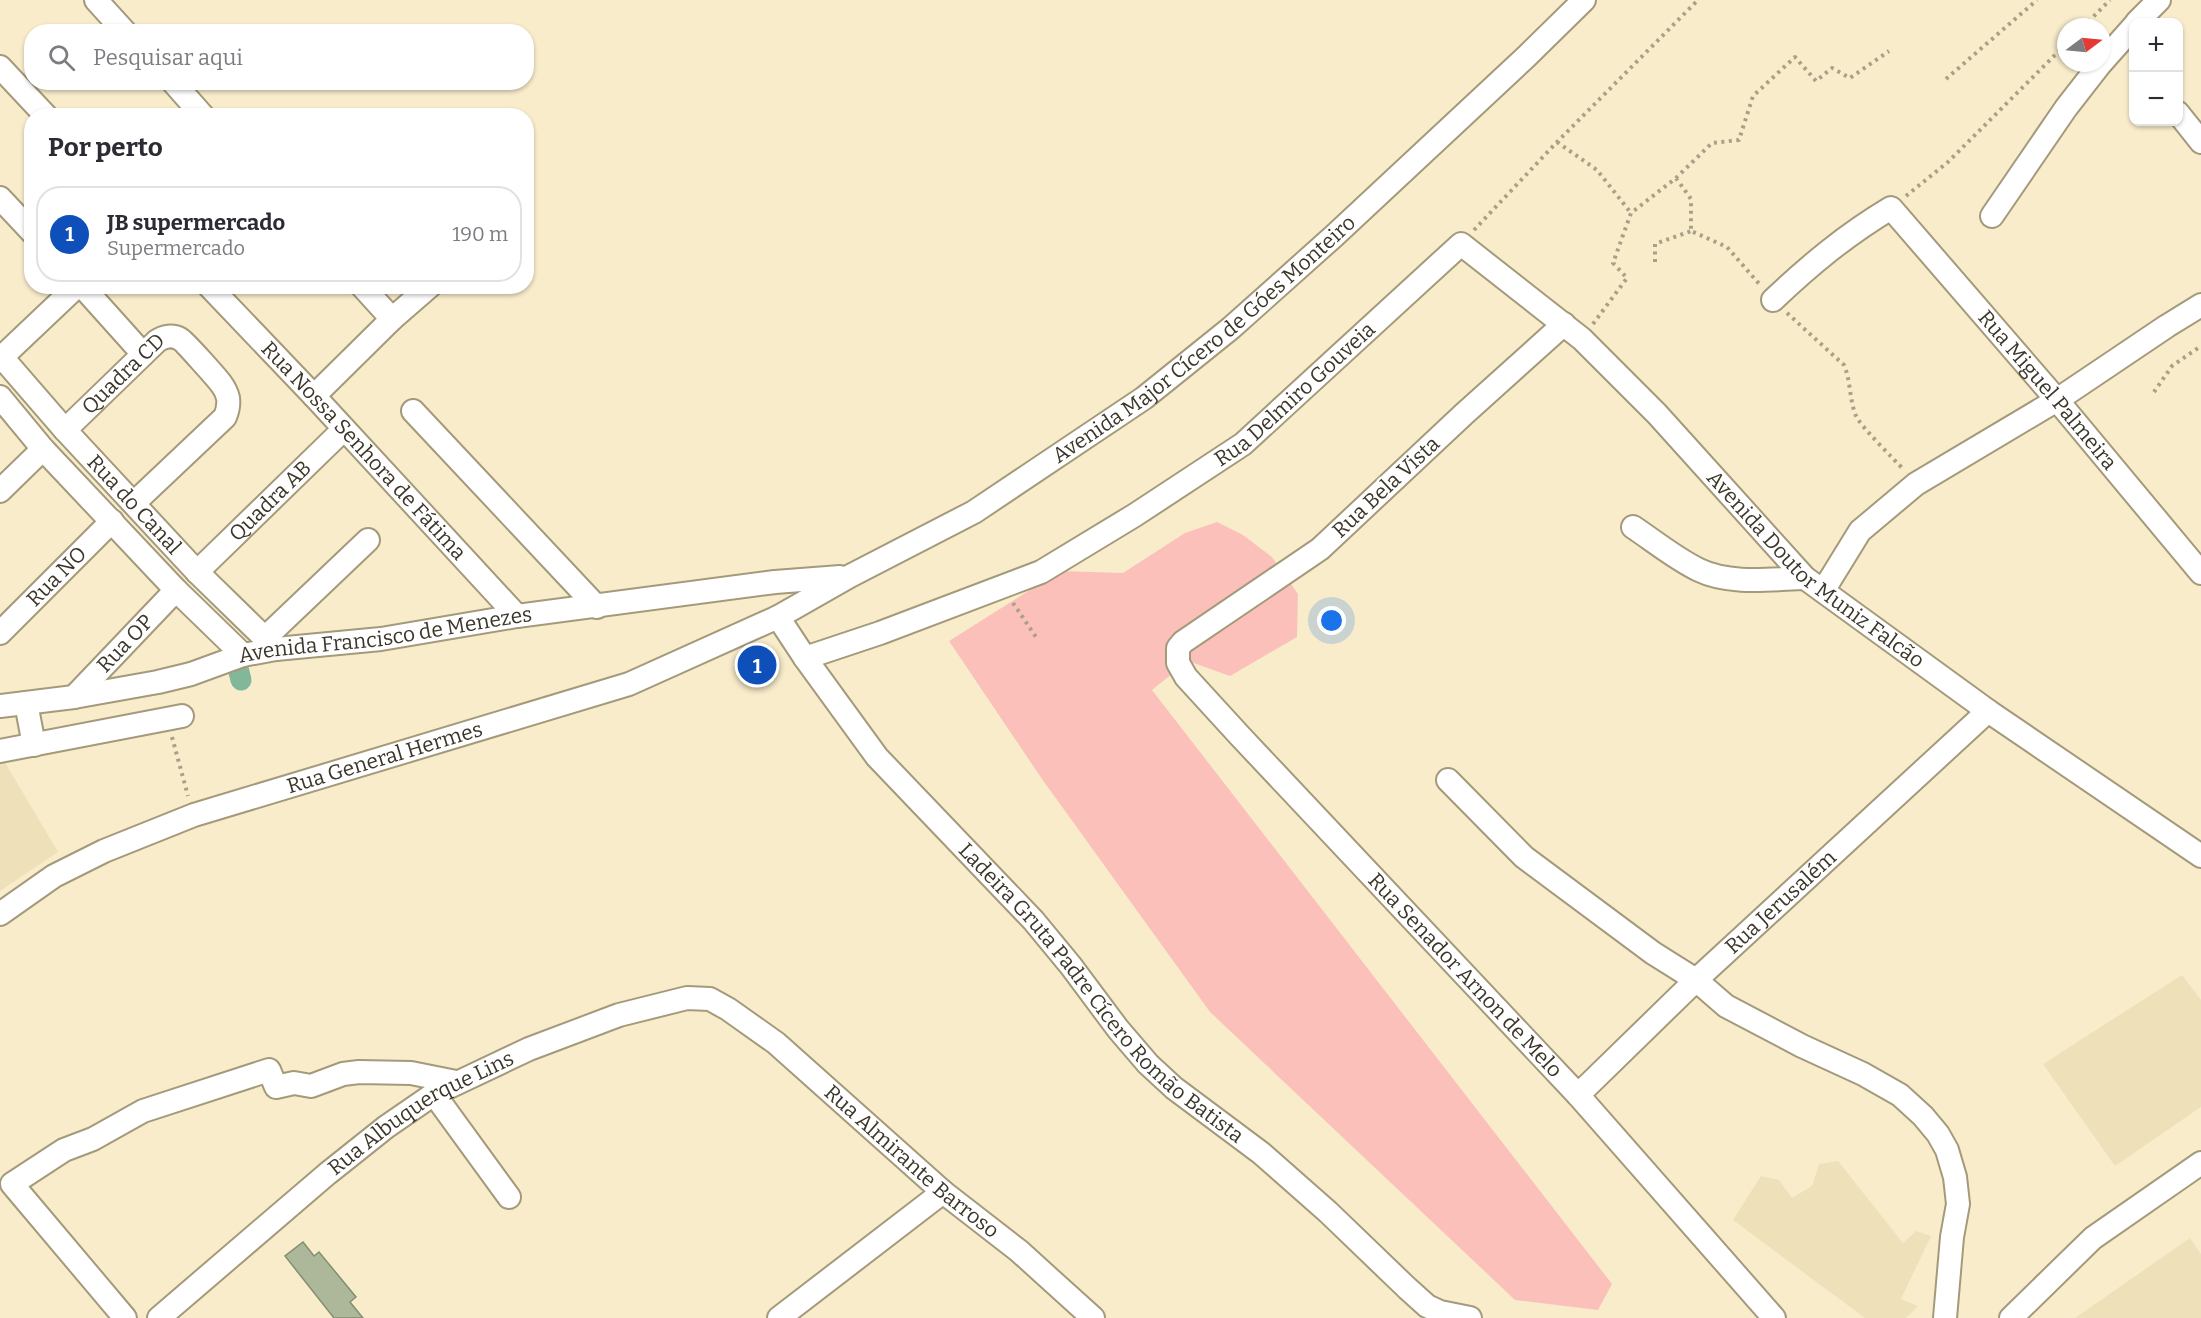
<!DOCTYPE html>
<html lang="pt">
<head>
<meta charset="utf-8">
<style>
  :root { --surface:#fff; --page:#f2f2f3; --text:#2b2b33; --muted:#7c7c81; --line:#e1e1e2; --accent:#0f4fba }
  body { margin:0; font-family:Bitter,serif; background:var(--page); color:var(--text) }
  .controls { position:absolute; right:18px; top:18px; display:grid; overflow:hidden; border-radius:12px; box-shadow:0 2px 4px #0004 }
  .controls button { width:54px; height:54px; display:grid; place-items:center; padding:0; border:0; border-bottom:2px solid var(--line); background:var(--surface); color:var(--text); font:30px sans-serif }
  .compass { position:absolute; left:2057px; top:18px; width:54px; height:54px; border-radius:50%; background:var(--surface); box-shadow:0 2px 4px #0004; rotate:74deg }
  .you { position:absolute; left:1332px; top:621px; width:21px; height:21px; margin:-15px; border:4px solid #fff; border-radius:50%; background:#1a73e8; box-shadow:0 0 0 9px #1a73e833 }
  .badge { display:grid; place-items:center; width:39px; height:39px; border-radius:50%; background:var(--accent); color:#fff; font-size:20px; font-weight:700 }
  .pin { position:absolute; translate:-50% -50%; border:3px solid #fff; box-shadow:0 2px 6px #0006 }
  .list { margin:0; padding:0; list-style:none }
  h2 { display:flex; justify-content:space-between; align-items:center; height:78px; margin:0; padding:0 24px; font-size:26px }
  h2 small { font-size:20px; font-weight:400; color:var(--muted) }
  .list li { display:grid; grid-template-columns:39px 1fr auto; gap:18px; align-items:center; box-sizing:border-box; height:96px; margin:0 12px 12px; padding:0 12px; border:2px solid var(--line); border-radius:24px }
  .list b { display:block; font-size:22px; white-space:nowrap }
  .list p { margin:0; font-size:20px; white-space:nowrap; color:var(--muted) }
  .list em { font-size:20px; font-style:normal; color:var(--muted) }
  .icon { flex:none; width:33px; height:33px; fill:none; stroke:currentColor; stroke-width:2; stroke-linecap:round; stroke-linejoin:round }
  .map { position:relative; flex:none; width:2201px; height:1318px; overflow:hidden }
  .search { position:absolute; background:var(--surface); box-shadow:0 2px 4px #0004; left:24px; top:24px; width:510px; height:66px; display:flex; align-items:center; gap:15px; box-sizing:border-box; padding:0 21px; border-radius:24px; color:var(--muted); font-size:22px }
  .panel { position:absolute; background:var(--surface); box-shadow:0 2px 4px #0004; left:24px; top:108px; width:510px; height:186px; border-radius:24px }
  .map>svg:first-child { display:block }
  .built { fill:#eee0b8 }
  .green { fill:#fcc0bb }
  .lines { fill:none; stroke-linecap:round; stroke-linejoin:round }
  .canal { stroke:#82b799; stroke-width:21 }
  .building { fill:#acb899; stroke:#838f71; stroke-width:1.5 }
  .minor-casing { stroke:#a49a7b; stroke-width:26 }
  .path { stroke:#a9a088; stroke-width:4; stroke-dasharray:3 4.5; stroke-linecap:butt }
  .minor { stroke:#fff; stroke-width:22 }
  .labels { text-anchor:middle; stroke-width:4.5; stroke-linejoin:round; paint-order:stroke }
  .street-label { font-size:21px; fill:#3b3629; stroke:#fff }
</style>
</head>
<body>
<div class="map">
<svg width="2201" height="1318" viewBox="0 0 2201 1318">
  <rect width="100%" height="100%" fill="#f8eccb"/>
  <path class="built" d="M3,759L58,852L0,891V762Z
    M2182,975L2201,1000V1107L2115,1166L2043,1064Z
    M1838,1161L1903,1243L1916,1231L1931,1236L1901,1299L1918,1306L1906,1318H1865L1733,1220L1761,1176L1779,1180L1792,1198L1812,1186L1819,1164Z
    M2190,1238L2201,1254V1318H2075Z"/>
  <path class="green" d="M1217,522L1243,535L1272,557L1298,594L1297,637L1230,676L1188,661L1152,690L1612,1284L1598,1310L1515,1300L1210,1012L1042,779L949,641L1060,571L1123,573L1185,533Z"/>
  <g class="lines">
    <path class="canal" d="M237,664L241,680"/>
  </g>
  <path class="building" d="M303,1242L314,1256L319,1252L356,1297L350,1302L363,1318H334L285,1256Z"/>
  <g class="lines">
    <g class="minor-casing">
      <g id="minor">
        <path d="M96,0L125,32"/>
        <path d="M2137,22L2159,0"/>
        <path d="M2102,62L2134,26"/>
        <path d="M0,67L46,116"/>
        <path d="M173,82L203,116"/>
        <path d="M2178,113L2201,142"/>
        <path d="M0,198L32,232"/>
        <path d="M1992,216L2066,108L2101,63"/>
        <path d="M82,286L143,354"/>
        <path id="s1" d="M209,286L314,396L517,616"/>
        <path d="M362,286L392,319"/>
        <path id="s2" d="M1773,300C1811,264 1846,235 1891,208L2057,400L2201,573"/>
        <path id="s3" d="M1564,324L1464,414L1320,549L1183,642L1178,648V663L1186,677L1240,736L1578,1095L1774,1318"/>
        <path id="s4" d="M0,355L65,430L197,572L276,649"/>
        <path d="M2,357L77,286"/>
        <path d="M314,396L392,319L430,286"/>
        <path d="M0,397L43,449L176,590L243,655"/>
        <path d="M413,411L597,607"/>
        <path id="s5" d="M65,430L157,341C164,336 173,335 180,339C184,341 218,379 222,385C225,389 227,394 228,398C229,405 228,410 225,417L134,503"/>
        <path d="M0,491L43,449"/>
        <path d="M1633,527C1654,541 1676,559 1699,570C1730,585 1772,579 1805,578"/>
        <path id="s6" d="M197,572L344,429"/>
        <path d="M1823,591L1860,531L1916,484L2057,400L2167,326L2201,305"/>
        <path id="s7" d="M778,617L805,658L877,757L1033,920L1071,966L1118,1029L1148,1064L1174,1088L1261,1153L1328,1212L1407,1288L1427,1306L1440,1312L1470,1318"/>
        <path id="s8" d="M0,633L112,521"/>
        <path d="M265,638L368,540"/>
        <path id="s9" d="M805,658L880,633L1041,572L1135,515L1243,444L1461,244L1582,339L1657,414L1805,578L1988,711L2201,856"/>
        <path id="s10" d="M74,697L176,590"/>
        <path d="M26,703L34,745"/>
        <path id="s11" d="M0,706L74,697L158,682L191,674L243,655L276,649L381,639L517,616L775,582L840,577"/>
        <path d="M0,751L182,716"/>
        <path d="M1448,780L1524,857L1653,953L1696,980L1726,1006L1802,1046L1863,1074L1900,1095L1923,1116L1938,1134L1947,1150L1955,1177L1958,1204L1952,1237L1945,1318"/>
        <path id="s12" d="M0,914L54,876L104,851L194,815L629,684L778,617L850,576L974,512L1144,398L1231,328L1334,236L1527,56L1584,0"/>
        <path d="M434,1094L509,1197"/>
        <path id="s13" d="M1578,1095L1696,980L1988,711"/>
        <path d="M125,1318L12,1184L64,1150L93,1139L143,1111L269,1070L276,1087L294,1083L311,1086L343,1074L359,1072L411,1073L456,1082"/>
        <path id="s14" d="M159,1318L327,1174L386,1127L434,1094L529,1049L619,1015L687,998L710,999L728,1009L776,1043L943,1192L1019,1251L1093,1318"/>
        <path d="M779,1318L943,1192"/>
        <path d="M2011,1318L2093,1238L2201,1163"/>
      </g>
    </g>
    <path class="path" d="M2083,27L2110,0
      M1946,79L2037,0
      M1557,142L1597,170L1631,213
      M1676,178L1691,199V231L1727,247L1761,286
      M1906,196L1948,162L2066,44
      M1474,230L1557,142L1698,0
      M1655,262V244L1691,231
      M1787,313L1844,365C1851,381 1849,399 1856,416C1862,428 1893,458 1904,470
      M1593,324L1627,278L1613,263L1631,213L1676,178L1712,143L1739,140L1753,96L1795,57L1816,81L1832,68L1850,78L1889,51
      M2154,392L2172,366L2201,346
      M1013,603L1038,640
      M172,737L188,796"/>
    <use href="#minor" class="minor"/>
  </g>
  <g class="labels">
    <g class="street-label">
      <text dy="7" stroke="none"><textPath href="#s12" startOffset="1347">Avenida Major Cícero de Góes Monteiro</textPath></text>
      <text dy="7" stroke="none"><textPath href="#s5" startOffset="81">Quadra CD</textPath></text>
      <text dy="7" stroke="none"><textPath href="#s2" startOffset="390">Rua Miguel Palmeira</textPath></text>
      <text dy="7" stroke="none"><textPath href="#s9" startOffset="562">Rua Delmiro Gouveia</textPath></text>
      <text dy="7" stroke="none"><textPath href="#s1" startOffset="226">Rua Nossa Senhora de Fátima</textPath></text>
      <text transform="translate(1386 487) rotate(-43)" y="7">Rua Bela Vista</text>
      <text dy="7" stroke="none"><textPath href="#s6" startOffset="102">Quadra AB</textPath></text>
      <text dy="7" stroke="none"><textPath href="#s4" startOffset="201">Rua do Canal</textPath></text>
      <text dy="7" stroke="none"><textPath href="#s9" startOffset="1269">Avenida Doutor Muniz Falcão</textPath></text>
      <text dy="7" stroke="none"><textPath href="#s8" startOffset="80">Rua NO</textPath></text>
      <text dy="7" stroke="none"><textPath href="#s11" startOffset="393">Avenida Francisco de Menezes</textPath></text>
      <text dy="7" stroke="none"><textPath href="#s10" startOffset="74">Rua OP</textPath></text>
      <text dy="7" stroke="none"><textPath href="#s12" startOffset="418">Rua General Hermes</textPath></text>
      <text dy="7" stroke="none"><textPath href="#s13" startOffset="280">Rua Jerusalém</textPath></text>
      <text dy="7" stroke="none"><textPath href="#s3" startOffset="945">Rua Senador Arnon de Melo</textPath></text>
      <text dy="7" stroke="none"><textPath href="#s7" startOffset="498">Ladeira Gruta Padre Cícero Romão Batista</textPath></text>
      <text dy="7" stroke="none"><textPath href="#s14" startOffset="334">Rua Albuquerque Lins</textPath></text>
      <text dy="7" stroke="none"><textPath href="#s14" startOffset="909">Rua Almirante Barroso</textPath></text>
    </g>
  </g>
</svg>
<div class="controls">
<button>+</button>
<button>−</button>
</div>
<svg class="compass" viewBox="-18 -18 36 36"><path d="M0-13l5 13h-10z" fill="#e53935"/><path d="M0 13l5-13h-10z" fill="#7c7c81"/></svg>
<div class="you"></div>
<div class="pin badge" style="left:757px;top:665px">1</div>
<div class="search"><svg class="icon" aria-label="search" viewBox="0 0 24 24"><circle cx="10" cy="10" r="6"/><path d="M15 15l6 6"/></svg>Pesquisar aqui</div>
<section class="panel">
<h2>Por perto<small></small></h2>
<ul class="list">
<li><span class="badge">1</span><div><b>JB supermercado</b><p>Supermercado</p></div><em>190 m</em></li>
</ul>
</section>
</div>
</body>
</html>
